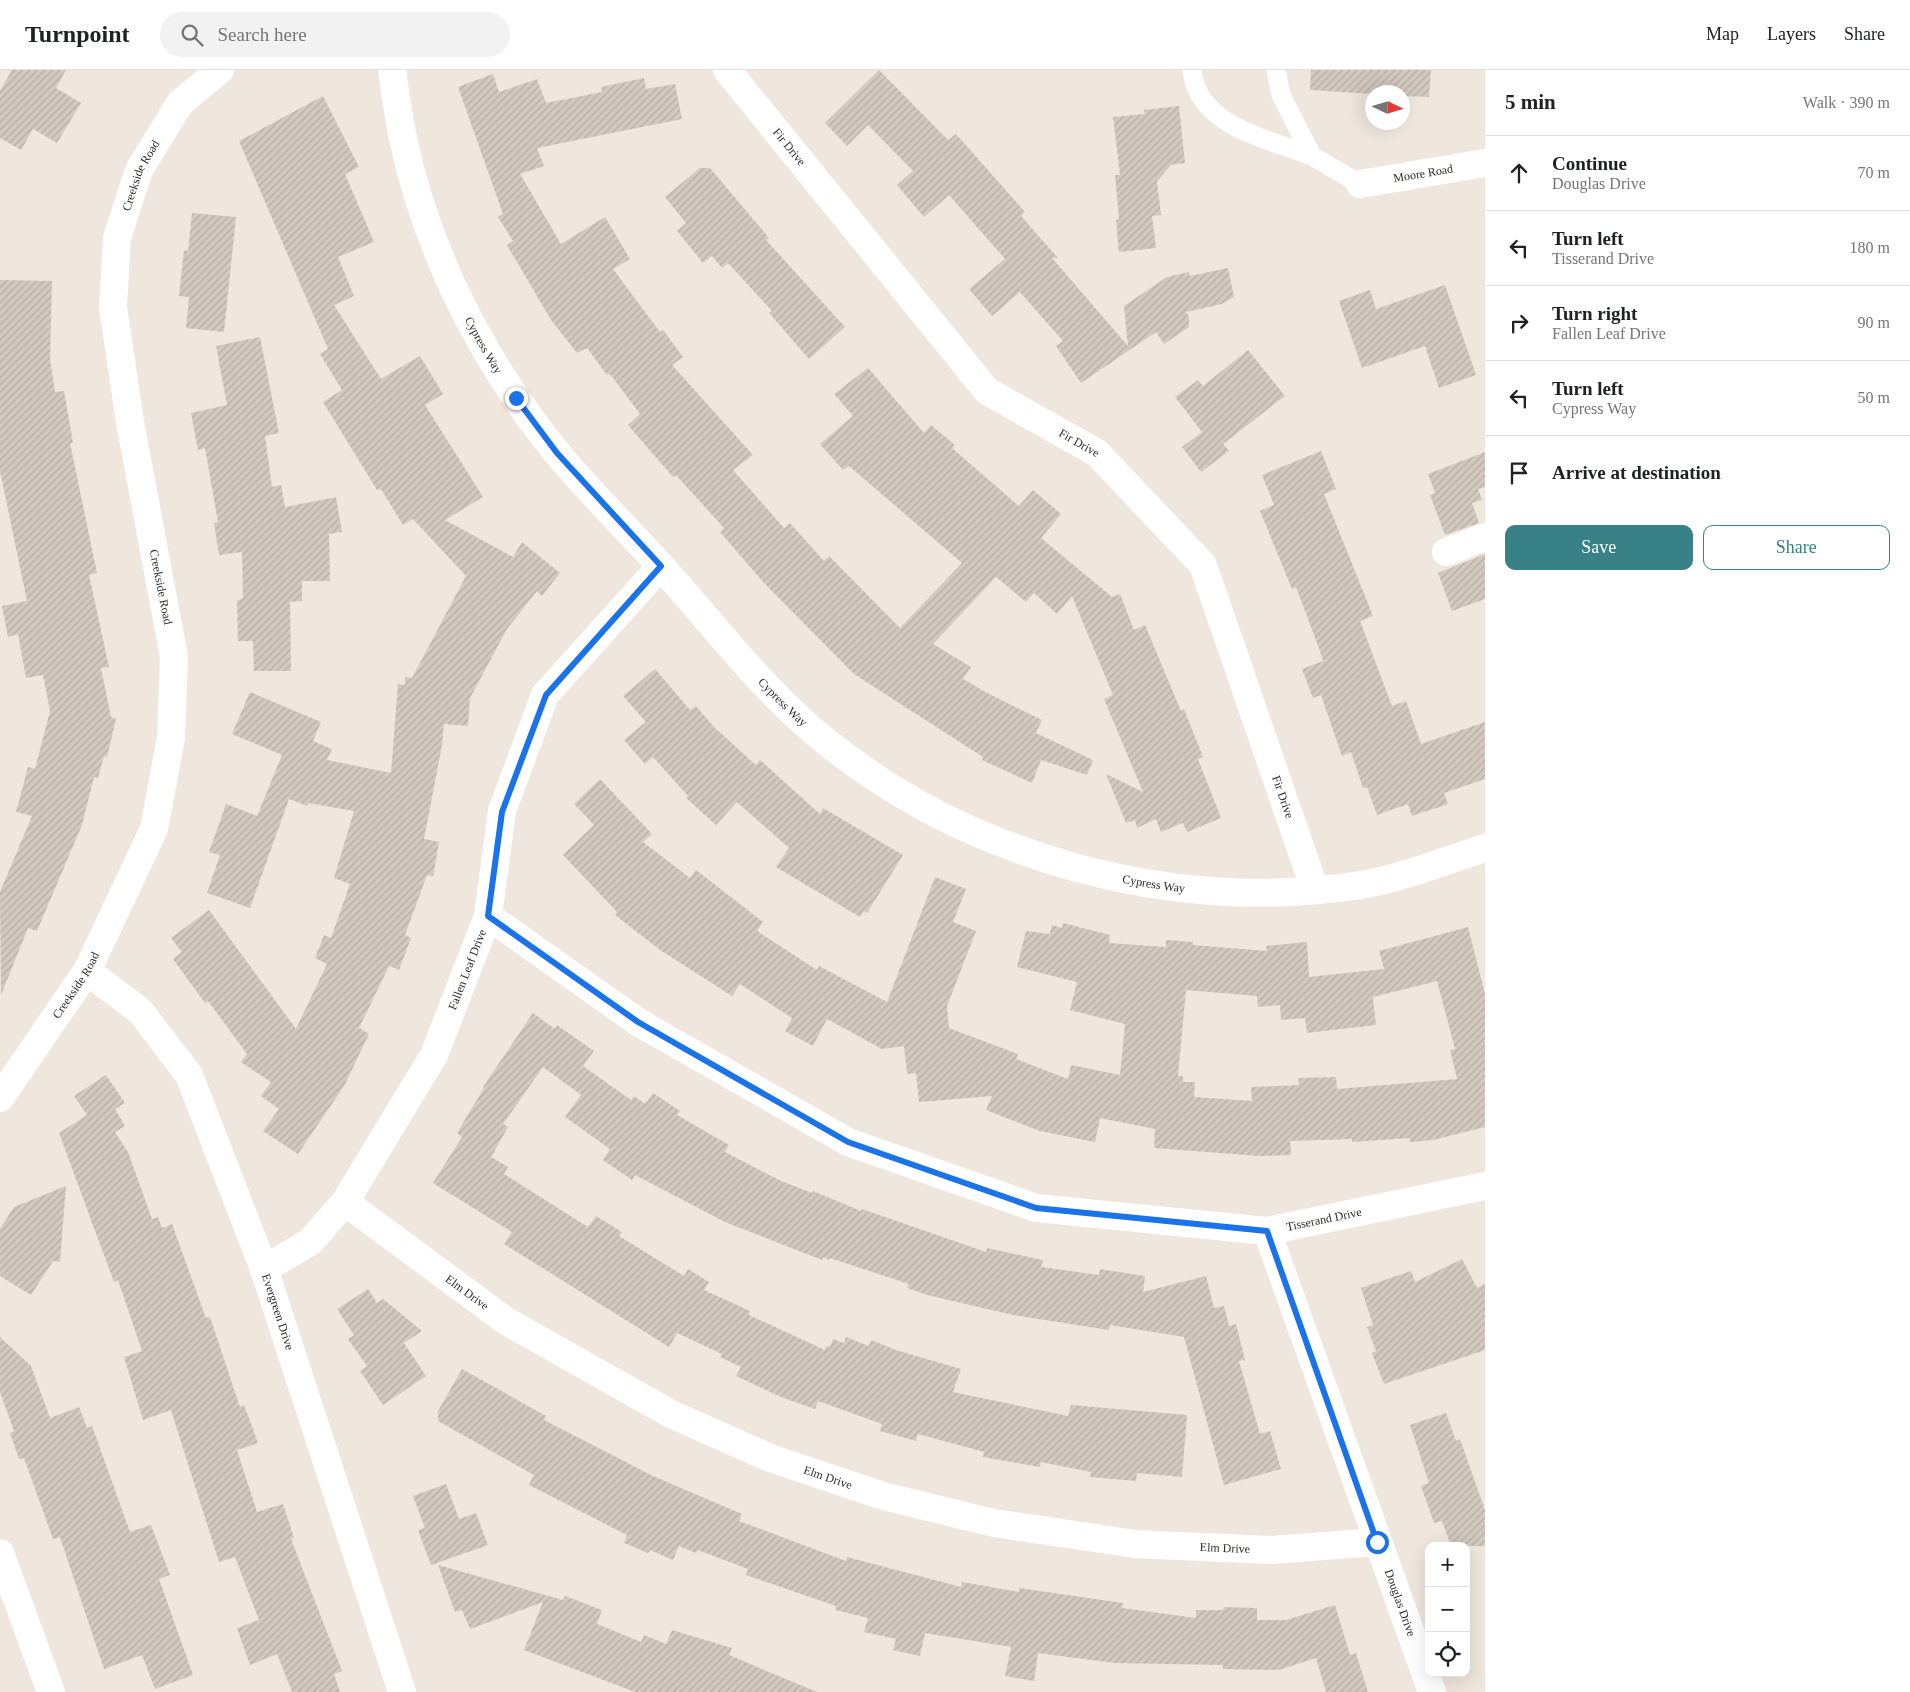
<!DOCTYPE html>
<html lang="en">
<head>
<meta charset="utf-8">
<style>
  :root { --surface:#fff; --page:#f2f2f2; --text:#202124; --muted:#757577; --line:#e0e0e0; --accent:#388187 }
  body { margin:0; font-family:Georgia,serif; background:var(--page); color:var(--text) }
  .controls { position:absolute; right:15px; bottom:15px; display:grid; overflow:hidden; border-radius:10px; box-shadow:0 5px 20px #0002 }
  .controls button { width:45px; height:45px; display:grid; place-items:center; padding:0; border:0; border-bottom:1px solid var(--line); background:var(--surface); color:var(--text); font:25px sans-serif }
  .compass { position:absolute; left:1365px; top:15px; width:45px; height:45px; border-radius:50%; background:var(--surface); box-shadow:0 5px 20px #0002; rotate:94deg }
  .stop { position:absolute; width:15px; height:15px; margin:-11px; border:4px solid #1a73e8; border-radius:50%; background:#fff }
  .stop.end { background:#1a73e8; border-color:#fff; box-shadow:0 1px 5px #0008 }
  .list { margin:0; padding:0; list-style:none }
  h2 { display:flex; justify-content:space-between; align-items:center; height:65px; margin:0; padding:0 20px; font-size:21px }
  h2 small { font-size:16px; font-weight:400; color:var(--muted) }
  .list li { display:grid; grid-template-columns:32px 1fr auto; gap:15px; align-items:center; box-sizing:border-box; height:75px; padding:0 20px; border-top:1px solid var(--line) }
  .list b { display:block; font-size:19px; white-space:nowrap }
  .list p { margin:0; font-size:16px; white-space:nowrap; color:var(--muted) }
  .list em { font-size:16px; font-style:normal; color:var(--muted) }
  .actions { display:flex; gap:10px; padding:15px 20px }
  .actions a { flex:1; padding:11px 0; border:1px solid var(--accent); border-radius:10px; text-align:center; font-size:18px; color:var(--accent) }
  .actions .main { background:var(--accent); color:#fff }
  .icon { flex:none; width:28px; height:28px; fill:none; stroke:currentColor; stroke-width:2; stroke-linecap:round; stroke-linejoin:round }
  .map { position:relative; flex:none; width:1485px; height:1622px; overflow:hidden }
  header { display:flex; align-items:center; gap:30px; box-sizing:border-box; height:70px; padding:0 25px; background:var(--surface); border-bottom:1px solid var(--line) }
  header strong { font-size:24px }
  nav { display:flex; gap:28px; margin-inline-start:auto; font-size:18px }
  .search { width:350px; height:45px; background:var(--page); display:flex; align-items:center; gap:12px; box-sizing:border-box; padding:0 18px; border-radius:28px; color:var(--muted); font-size:19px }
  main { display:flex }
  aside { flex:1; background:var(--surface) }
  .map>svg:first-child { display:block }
  .building { fill:url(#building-hatch); fill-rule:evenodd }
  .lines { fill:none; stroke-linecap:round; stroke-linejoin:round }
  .lane { stroke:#fff; stroke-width:19 }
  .street { stroke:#fff; stroke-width:28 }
  .route { stroke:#1a73e8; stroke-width:6 }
  .labels { text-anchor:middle; stroke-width:4; stroke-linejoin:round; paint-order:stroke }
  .street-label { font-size:12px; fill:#2e2a27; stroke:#fff }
</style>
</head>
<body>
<header>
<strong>Turnpoint</strong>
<div class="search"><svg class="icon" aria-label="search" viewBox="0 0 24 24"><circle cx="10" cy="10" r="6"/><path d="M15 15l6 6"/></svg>Search here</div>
<nav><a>Map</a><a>Layers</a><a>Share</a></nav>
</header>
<main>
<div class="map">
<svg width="1485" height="1622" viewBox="0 0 1485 1622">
  <defs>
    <pattern id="building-hatch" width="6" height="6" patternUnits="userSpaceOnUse" patternTransform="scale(1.25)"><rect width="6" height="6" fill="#d3c9c0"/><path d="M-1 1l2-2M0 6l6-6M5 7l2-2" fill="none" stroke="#b5ada5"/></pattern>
  </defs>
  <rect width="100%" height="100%" fill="#efe6dd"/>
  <path class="building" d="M12,0H66L56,18L81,33L57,73L33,59L21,80L0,68V21Z
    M879,0L948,70L956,64L1025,142L1021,146L1058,188H1052L1128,276L1124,236L1167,207L1189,202L1190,206L1228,198L1234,227L1222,234L1186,242L1189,247V257L1164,274L1156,262L1081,313L1056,276L1063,271L1020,222L992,246L969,219L1005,189L949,125L924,147L897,115L913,101L868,55L847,76L825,53Z
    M1311,0H1431L1429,27L1402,26V22L1372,24L1310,20Z
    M493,4L499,22L537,9L546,33L602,22L601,17L644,8L646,19L675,14L682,49L537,78L544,96L520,104L561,174L605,147L630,189L613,199L660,262L663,260L683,287L672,295L753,385L733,400L784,458L790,453L824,491L829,486L900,558L962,493L849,396L843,400L820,374L853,346L834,324L868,298L924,363L931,355L955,375L952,378L1019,436L1033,420L1061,444L1041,468L1112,527L1120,524L1134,560L1145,555L1181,641L1184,639L1203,687L1198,689L1221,748L1187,762L1183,753L1161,762L1156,749L1137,758L1135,750L1126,753L1106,704L1143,722L1104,629L1113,625L1072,526L1057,544L1034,523L1026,532L996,507L933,574L971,597L963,609L987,623L1042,650L1036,663L1093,690L1087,705L1041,690L1032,713L982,690L983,687L854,604L764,513L720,462L724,458L676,405L673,407L628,355L640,344L610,304L607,305L587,278L577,283L551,250L507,175L513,171L498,147L503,144L458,17Z
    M323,26L359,97L345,104L374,172L338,187L354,226L334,235L381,309L420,286L443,324L425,335L483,427L445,450L513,487L522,472L560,503L542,526L537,521L507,559L470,628L468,656L444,654L442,675L424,769L439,772L433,806L427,805L405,865L411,868L399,900L389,896L359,958L369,964L344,1016L298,1084L263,1061L279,1039L261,1026L271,1012L241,992L247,984L208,931L205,933L173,889L182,882L171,868L209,840L296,959L327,894L315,888L324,865L331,868L350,814L334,808L354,741L308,733L307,736L289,729L250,838L207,823L220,785L209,782L226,734L257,746L282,685L232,664L250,622L321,652L313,671L332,679L327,690L391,703L398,614L405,615V607L412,608L466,506L413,449L403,455L381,419L377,420L323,332L342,320L320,284L328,279L239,71Z
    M1179,36L1185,93L1171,95L1157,111L1161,145L1152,146L1156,178L1119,182L1116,150L1119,149L1115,105H1120L1113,47L1145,44L1144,40Z
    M700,98H710L769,168L766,170L845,257L809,289L769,243L772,241L728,193L722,198L712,186L703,193L677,161L686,153L665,127Z
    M192,143L236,147L224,262L186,258L189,227L179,226L184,180L188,181Z
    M0,210L52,211L50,289L55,322L64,321L73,373H70L97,503L89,505L109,597L101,598L111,647L116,649L107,687L104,686L98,708L94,707L82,755L37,861L28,858L1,925L0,822L32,746L16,742L28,697L35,699L50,641L43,605L26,608L18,564L8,567L2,536L27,531L0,401Z
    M1445,215L1476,305L1439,318L1425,276L1362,298L1339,231L1370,220L1376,239Z
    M260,267L279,363L265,366L272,417L281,415L285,437L336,427L342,462L329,464L330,511H302V531L290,532L291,601H254L253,571H238L237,531L243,528L242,482L219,485L214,453L218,452L205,378L198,380L191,343L227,335L216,276Z
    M1248,280L1285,326L1223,374L1229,381L1201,402L1182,377L1202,362L1175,327L1198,310L1203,316Z
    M1321,381L1336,419L1324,424L1373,546L1360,551L1392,636L1406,631L1421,674L1485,652V709L1444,723L1448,734L1412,746L1408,734L1377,745L1367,717L1363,718L1351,682L1342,686L1321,625L1313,628L1302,599L1323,591L1320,581L1296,517L1292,519L1260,441L1274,435L1262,405Z
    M1485,382V417L1478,419L1482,430L1472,433L1479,453L1445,465L1430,425L1435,423L1428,404Z
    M1485,484V529L1452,541L1438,503Z
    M655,599L690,640L696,636L715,658L756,695L760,690L820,744L823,738L903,785L867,843L864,841L860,847L776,797L789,778L737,732L716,755L686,728L688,726L653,687L645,694L624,670L646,652L623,626Z
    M600,709L652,764L643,772L690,808L696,800L763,852L757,861L817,900L819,896L887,932L935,807L966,819L953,852L976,861L947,936L949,958L1018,984L1016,989L1068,1009L1071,995L1120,1005L1125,954L1070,940L1077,912L1017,897L1026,861L1050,864L1052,855L1062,858L1063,853L1110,865L1109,873L1166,877V870L1193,872V875L1267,881L1266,876L1307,872L1309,907L1384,899L1379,881L1468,857L1485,924V1057L1433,1070L1410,1072V1068L1352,1072V1069L1290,1071L1291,1085L1260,1086L1154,1078L1155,1059L1100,1048L1095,1072L1040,1061L986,1040L992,1026L919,1032L916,1003L907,1004L904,976L882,979L827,949L813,976L785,961L792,948L740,914L732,926L660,880L615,845L617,842L563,785L594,755L574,734ZM1437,911L1455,979L1450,980L1457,1009L1337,1019L1336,1007L1298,1008L1299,1015L1251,1017L1252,1031L1194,1027L1195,1012H1183V1006H1178L1186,920L1257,926L1258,937L1280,935L1281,950L1305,948L1307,963L1376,955L1373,927Z
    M533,943L555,959L557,955L594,981L583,996L631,1030L634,1026L645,1034L653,1023L680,1041L677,1045L729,1075L725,1082L779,1110L812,1123L813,1121L861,1141L862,1139L986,1182L987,1178L1043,1190L1041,1197L1099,1205L1100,1199L1145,1206L1143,1222L1206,1206L1214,1238L1224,1236L1229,1256L1236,1254L1245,1290L1239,1291L1260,1364L1270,1361L1281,1399L1224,1415L1184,1267L1110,1255L1109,1260L1013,1245L927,1225L907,1218L909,1214L830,1188L829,1190L823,1187L822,1190L725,1152L635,1105L632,1110L603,1090L610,1079L565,1047L581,1025L543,997L503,1054L508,1057L491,1087L508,1097L504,1104L588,1157L596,1146L622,1162L619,1166L684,1206L688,1199L709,1212L704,1220L750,1241L749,1245L825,1280L826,1276L830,1277L833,1269L844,1273L846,1267L869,1276L871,1270L896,1280L961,1299L953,1322L1068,1346L1071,1335L1187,1345L1182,1407L1137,1403L1136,1411L1090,1407L1091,1402L1041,1392L1040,1397L983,1387L984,1382L918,1364L916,1371L880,1361L882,1354L818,1331L815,1339L781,1327L736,1306L741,1297L720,1287L722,1284L677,1263L669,1277L504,1174L512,1162L433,1113L462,1067L457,1063L484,1018L483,1017Z
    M106,1005L125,1033L115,1039L125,1056L115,1062L128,1082L152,1149L158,1147L162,1158L172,1154L206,1248L210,1247L240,1337L244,1335L258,1373L237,1380L257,1442L283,1434L294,1468L291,1469L342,1601L334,1604L340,1622H292L277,1584L250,1595L237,1558L259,1550L235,1487L219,1492L171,1340L143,1350L124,1287L142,1281L118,1210L114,1212L59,1063L87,1045L74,1026Z
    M66,1116L60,1192L53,1191L31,1225L0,1206V1159L14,1137Z
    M1462,1189L1477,1218L1485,1214V1280L1384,1314L1372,1283L1376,1281L1367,1257L1373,1255L1361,1218L1411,1201L1415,1212Z
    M368,1219L377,1233L383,1229L422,1261L404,1273L426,1306L383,1335L360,1301L367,1296L348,1269L354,1265L337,1239Z
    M0,1267L31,1296L50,1348L79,1337L87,1358L92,1356L130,1462L151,1455L170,1505L159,1509L193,1605L155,1619L142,1585L104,1599L60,1467L53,1469L24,1388L19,1389L10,1363L14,1361L0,1322Z
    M462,1299L546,1346L544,1350L653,1406L742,1444L739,1451L846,1491L847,1487L961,1517L962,1512L1019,1522V1518L1123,1533L1122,1538L1196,1548V1540H1223L1224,1537L1257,1538V1550H1286L1335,1535L1350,1585L1356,1583L1368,1622H1326L1316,1588L1279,1600L1223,1599V1595L1114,1593L1038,1583L1034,1611L1005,1606L1011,1577L925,1563L920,1586L893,1580L896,1569L864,1562L868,1548L835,1540L836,1536L746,1505L748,1499L698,1480L696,1483L679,1476L673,1490L650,1480L648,1483L624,1473L627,1465L529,1415L534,1405L438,1351V1341Z
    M1446,1343L1456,1371L1460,1369L1485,1440V1476H1451L1442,1451L1434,1453L1421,1416L1429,1413L1410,1355Z
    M446,1414L459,1449L476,1443L488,1475L431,1495L418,1460L425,1458L413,1426Z
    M438,1495L563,1530L565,1526L602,1540L597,1554L641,1572L644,1565L666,1574L672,1560L732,1578L729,1585L817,1622H635L524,1580L543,1532L470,1559L462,1540L455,1542Z"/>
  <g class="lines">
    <path class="lane" d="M1192,0C1197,56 1268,69 1312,86
      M1276,0L1281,25L1312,86L1360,114"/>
    <g class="street">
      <path id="s1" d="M392,0C395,22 398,45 403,68C424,170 473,272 536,356C572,405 617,448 658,493C712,552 761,619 824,670C971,789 1174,844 1361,815C1403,808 1444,791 1485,778"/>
      <path id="s2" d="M727,0L987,321L1097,383L1203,495L1315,820"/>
      <path id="s3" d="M1360,114L1485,93"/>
      <path d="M1446,482L1485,467"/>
      <path id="s4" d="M488,846L638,952L848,1072L1036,1138L1267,1161L1485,1116"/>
      <path id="s5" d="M87,901L140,941L189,1005L264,1199L402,1622"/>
      <path id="s6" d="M0,1028L87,901L154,759L171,668L174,587L130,352L113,237L117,168L139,100L180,33L220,0"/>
      <path id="s7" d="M345,1132L506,1251L671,1344L770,1388L883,1426L994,1453L1135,1474L1270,1480L1377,1472"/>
      <path id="s8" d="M1267,1161L1432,1622"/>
      <path id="s9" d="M264,1199L310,1172L345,1132L434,985L488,846L502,741L545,625L661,496"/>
      <path d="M0,1483L51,1622"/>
    </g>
  </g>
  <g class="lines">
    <path class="route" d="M516,328L557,383L661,496L546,625L502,742L488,846L638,952L848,1072L1036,1138L1267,1161L1377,1472"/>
  </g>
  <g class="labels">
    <g class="street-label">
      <text dy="4" stroke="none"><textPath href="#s2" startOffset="99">Fir Drive</textPath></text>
      <text dy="4" stroke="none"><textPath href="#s3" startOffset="64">Moore Road</textPath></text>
      <text dy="4" stroke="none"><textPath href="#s6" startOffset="976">Creekside Road</textPath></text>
      <text dy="4" stroke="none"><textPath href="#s1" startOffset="292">Cypress Way</textPath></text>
      <text dy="4" stroke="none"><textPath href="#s2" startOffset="519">Fir Drive</textPath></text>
      <text transform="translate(161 517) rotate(79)" y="4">Creekside Road</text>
      <text dy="4" stroke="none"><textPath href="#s1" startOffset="759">Cypress Way</textPath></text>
      <text dy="4" stroke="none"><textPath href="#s2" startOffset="939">Fir Drive</textPath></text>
      <text dy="4" stroke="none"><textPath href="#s1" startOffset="1179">Cypress Way</textPath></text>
      <text dy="4" stroke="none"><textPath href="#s9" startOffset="370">Fallen Leaf Drive</textPath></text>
      <text dy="4" stroke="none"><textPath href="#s6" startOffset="136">Creekside Road</textPath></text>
      <text dy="4" stroke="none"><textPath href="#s4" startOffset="915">Tisserand Drive</textPath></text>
      <text dy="4" stroke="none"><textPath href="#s7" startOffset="152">Elm Drive</textPath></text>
      <text dy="4" stroke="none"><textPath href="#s5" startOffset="400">Evergreen Drive</textPath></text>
      <text dy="4" stroke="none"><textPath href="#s7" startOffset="559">Elm Drive</textPath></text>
      <text dy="4" stroke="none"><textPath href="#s7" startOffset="964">Elm Drive</textPath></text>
      <text dy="4" stroke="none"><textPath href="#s8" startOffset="395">Douglas Drive</textPath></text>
    </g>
  </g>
</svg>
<div class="controls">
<button>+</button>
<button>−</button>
<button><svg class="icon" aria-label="locate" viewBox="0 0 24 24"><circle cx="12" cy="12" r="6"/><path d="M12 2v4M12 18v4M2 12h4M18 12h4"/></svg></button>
</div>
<svg class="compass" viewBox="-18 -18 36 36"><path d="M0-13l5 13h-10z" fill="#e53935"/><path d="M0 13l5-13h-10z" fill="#757577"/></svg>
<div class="stop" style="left:1377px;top:1472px"></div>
<div class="stop end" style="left:516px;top:328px"></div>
</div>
<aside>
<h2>5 min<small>Walk · 390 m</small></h2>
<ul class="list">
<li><svg class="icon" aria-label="ahead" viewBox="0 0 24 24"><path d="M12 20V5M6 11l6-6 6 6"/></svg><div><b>Continue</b><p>Douglas Drive</p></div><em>70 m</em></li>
<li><svg class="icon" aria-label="left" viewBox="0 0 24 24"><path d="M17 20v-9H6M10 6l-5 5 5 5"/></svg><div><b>Turn left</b><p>Tisserand Drive</p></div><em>180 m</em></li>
<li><svg class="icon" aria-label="right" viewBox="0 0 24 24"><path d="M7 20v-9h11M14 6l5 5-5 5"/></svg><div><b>Turn right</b><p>Fallen Leaf Drive</p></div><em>90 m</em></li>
<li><svg class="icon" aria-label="left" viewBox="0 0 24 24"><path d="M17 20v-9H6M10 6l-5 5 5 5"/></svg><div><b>Turn left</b><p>Cypress Way</p></div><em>50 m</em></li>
<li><svg class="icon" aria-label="arrive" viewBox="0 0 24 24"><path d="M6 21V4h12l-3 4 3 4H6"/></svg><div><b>Arrive at destination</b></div></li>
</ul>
<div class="actions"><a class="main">Save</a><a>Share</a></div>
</aside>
</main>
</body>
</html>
